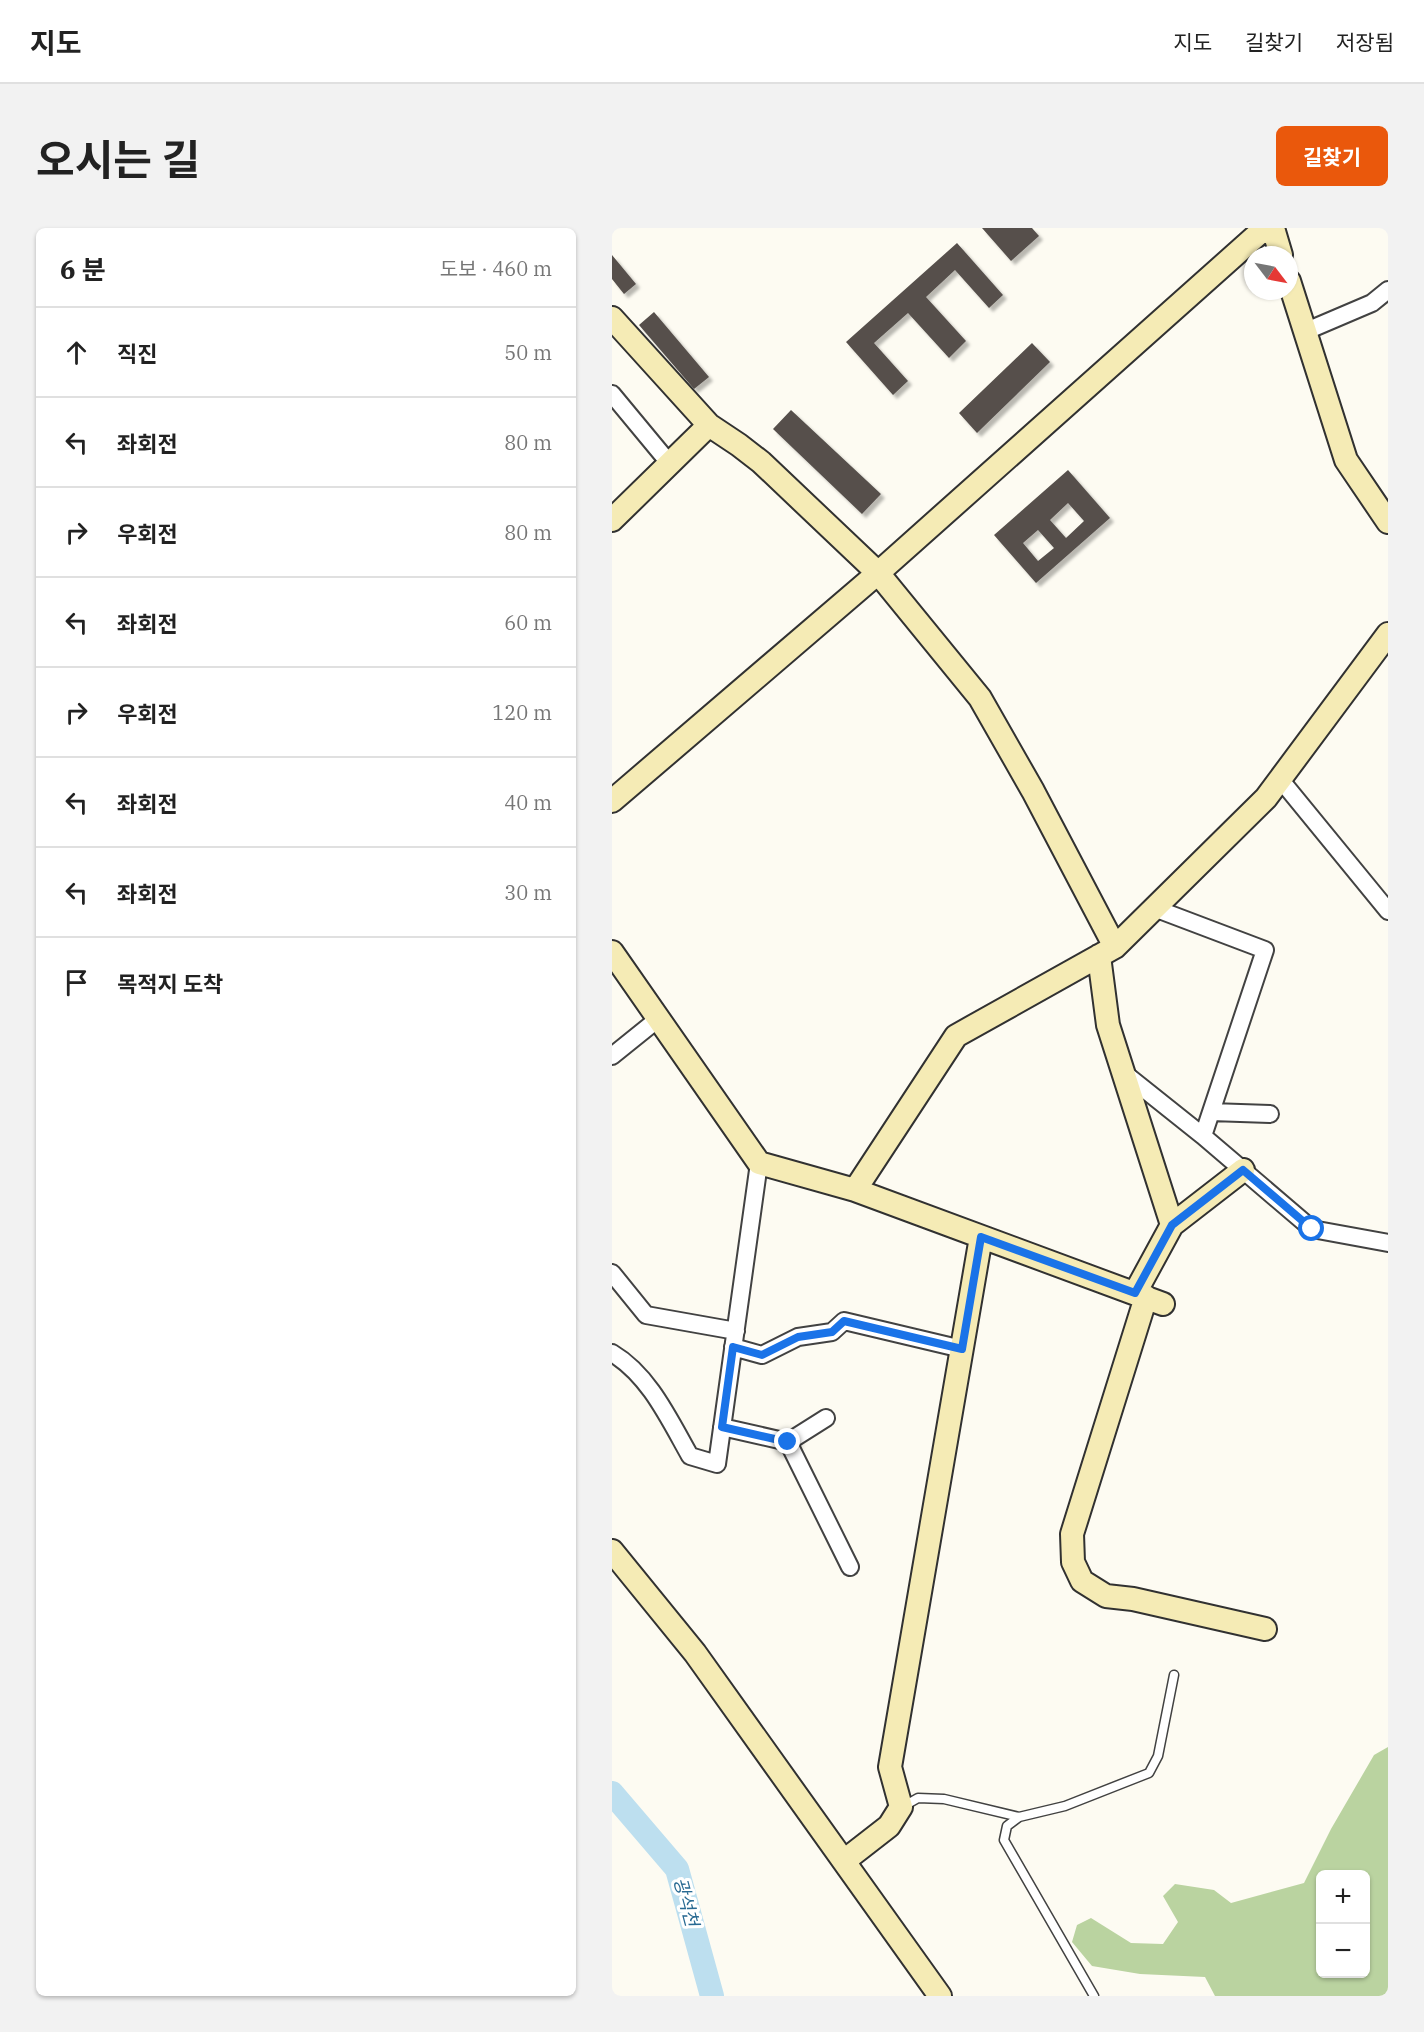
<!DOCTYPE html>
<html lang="ko">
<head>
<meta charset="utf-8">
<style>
  :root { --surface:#fff; --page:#f2f2f2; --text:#222; --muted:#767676; --line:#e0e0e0; --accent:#ea580c }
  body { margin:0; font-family:"IBM Plex Serif","Noto Sans KR",serif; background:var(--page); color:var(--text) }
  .controls { position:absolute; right:18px; bottom:18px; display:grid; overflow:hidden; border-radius:9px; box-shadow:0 2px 4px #0004 }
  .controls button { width:54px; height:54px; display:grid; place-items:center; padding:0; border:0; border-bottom:2px solid var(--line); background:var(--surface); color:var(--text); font:30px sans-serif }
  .compass { position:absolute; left:632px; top:18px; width:54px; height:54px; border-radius:50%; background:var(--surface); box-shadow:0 2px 4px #0004; rotate:122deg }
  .stop { position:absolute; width:18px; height:18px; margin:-14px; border:4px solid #1a73e8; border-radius:50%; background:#fff }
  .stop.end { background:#1a73e8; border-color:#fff; box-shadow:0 2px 6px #0008 }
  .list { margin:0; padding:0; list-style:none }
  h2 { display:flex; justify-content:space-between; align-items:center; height:78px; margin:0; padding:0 24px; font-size:26px }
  h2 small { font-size:20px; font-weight:400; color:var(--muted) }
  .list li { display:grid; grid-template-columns:39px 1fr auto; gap:18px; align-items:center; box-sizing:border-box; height:90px; padding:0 24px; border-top:2px solid var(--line) }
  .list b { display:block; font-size:22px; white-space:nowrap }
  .list em { font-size:20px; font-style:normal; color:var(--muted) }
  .icon { flex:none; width:33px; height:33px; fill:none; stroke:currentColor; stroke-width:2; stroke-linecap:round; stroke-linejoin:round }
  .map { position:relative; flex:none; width:776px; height:1768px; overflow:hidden; border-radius:9px }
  header { display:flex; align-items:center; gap:36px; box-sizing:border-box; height:84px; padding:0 30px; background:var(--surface); border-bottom:2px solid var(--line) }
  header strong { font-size:28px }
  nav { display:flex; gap:33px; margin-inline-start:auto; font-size:21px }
  .intro { display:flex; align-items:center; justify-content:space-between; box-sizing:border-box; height:144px; padding:0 36px }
  h1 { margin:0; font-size:42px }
  .button { padding:15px 27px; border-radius:9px; background:var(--accent); color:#fff; font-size:21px; font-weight:700 }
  main { display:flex; gap:36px; padding:0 36px }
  aside { flex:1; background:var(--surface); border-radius:9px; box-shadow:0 2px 4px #0004 }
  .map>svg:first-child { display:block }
  .forest { fill:#bad3a0; fill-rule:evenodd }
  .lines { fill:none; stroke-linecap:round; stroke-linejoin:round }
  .river { stroke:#bddfef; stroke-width:24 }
  .building { fill:#56504c; fill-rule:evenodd; filter:url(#shadow) }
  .lane-casing { stroke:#424242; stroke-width:11 }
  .street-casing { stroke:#424242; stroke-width:20 }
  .secondary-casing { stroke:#313131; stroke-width:26 }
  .lane { stroke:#fff; stroke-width:8 }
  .street { stroke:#fff; stroke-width:16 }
  .secondary { stroke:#f5ebb5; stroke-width:22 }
  .route { stroke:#1a73e8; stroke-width:8 }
  .labels { text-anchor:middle; stroke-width:6; stroke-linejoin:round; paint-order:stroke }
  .water-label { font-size:18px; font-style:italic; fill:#276992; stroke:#fff }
</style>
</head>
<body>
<header>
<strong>지도</strong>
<nav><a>지도</a><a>길찾기</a><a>저장됨</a></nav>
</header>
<div class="intro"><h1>오시는 길</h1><a class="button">길찾기</a></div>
<main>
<aside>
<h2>6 분<small>도보 · 460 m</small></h2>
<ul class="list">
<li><svg class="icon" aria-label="ahead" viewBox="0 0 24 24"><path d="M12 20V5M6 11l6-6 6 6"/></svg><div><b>직진</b></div><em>50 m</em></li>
<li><svg class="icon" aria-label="left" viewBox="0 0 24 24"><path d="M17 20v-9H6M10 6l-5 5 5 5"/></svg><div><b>좌회전</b></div><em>80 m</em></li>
<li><svg class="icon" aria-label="right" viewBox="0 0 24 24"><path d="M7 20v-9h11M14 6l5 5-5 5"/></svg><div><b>우회전</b></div><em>80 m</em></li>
<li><svg class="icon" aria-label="left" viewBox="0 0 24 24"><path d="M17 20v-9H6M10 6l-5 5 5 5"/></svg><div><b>좌회전</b></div><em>60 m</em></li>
<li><svg class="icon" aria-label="right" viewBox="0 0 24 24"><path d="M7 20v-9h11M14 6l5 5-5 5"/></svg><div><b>우회전</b></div><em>120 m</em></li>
<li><svg class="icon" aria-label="left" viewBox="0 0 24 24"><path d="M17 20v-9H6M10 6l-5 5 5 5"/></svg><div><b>좌회전</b></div><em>40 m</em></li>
<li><svg class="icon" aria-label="left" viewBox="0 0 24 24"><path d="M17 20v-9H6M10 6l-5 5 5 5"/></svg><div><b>좌회전</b></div><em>30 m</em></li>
<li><svg class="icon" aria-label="arrive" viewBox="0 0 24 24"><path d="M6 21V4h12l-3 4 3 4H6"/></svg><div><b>목적지 도착</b></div></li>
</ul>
</aside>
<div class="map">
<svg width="776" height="1768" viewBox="0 0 776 1768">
  <defs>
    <filter id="shadow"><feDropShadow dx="4" dy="4" stdDeviation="1.5" flood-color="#0004"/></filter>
  </defs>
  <rect width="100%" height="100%" fill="#fdfbf2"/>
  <path class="forest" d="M776,1519V1768H603L593,1749L528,1746L480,1738L460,1714L465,1697L479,1690L519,1715L551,1716L566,1694L551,1668L563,1656L602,1662L619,1675L692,1655L719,1601L762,1527ZM708,1646H754V1746H708Z"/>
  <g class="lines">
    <path class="river" d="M0,1565L65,1641L100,1768"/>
  </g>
  <path class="building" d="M370,0H420L427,8L399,33Z
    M345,15L391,67L377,80L343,42L314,69L354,113L337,130L296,85L262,115L296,153L281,167L234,114Z
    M0,27L24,56L12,66L0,51Z
    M42,84L97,149L82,161L27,97Z
    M420,115L438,134L365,205L347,185Z
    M179,182L269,266L250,286L161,201Z
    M456,242L498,290L424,355L382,307ZM456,275L472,293L454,310L438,292ZM426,302L442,320L426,333L411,315Z"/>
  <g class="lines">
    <g class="lane-casing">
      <path id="lane" d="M292,1578L306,1570L332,1571L407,1589
        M482,1768L392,1612L395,1598L407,1589L453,1578L537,1545L546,1528L562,1447"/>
    </g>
    <g class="street-casing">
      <path id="street" d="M692,104L760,75L776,62
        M0,166L58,236
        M668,551L776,683
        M0,828L46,791
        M512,845L591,908L653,722L542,680
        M599,884L658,886
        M591,908L700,1001L776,1015
        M0,1045L34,1087L124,1103
        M121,1119L150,1127L186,1109L220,1104L232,1093L350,1121
        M0,1125C37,1147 57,1191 78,1228L105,1236L147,935
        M110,1199L176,1214L214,1190
        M176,1214L238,1339"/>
    </g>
    <g class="secondary-casing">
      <path id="secondary" d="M661,0L669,27
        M677,53L734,232L776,294
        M0,90L97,197L127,217L149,234L266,345L368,470L421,563L503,719
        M0,292L97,197
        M0,573L266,345L653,0
        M0,724L147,935L243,962L344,808L503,719L654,570L776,406
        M487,728L496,797L560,997L523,1065
        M243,962L551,1076
        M560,997L631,942
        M534,1069L460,1306L461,1334L470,1353L494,1368L521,1371L653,1401
        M0,1323L83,1425L328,1768
        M232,1633L277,1598L289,1579L278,1539L369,1009"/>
    </g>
    <use href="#lane" class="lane"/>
    <use href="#street" class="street"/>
    <use href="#secondary" class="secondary"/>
  </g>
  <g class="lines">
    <path class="route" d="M176,1214L110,1199L121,1119L150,1127L186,1109L220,1104L232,1093L350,1121L369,1009L523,1065L560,997L631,942L700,1001"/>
  </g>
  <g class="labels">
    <g class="water-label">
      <text transform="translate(74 1674) rotate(75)" y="6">광석천</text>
    </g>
  </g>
</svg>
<div class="controls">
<button>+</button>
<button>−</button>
</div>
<svg class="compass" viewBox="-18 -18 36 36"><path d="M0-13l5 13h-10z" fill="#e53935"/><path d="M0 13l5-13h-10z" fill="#767676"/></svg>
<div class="stop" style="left:700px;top:1001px"></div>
<div class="stop end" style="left:176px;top:1214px"></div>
</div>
</main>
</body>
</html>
